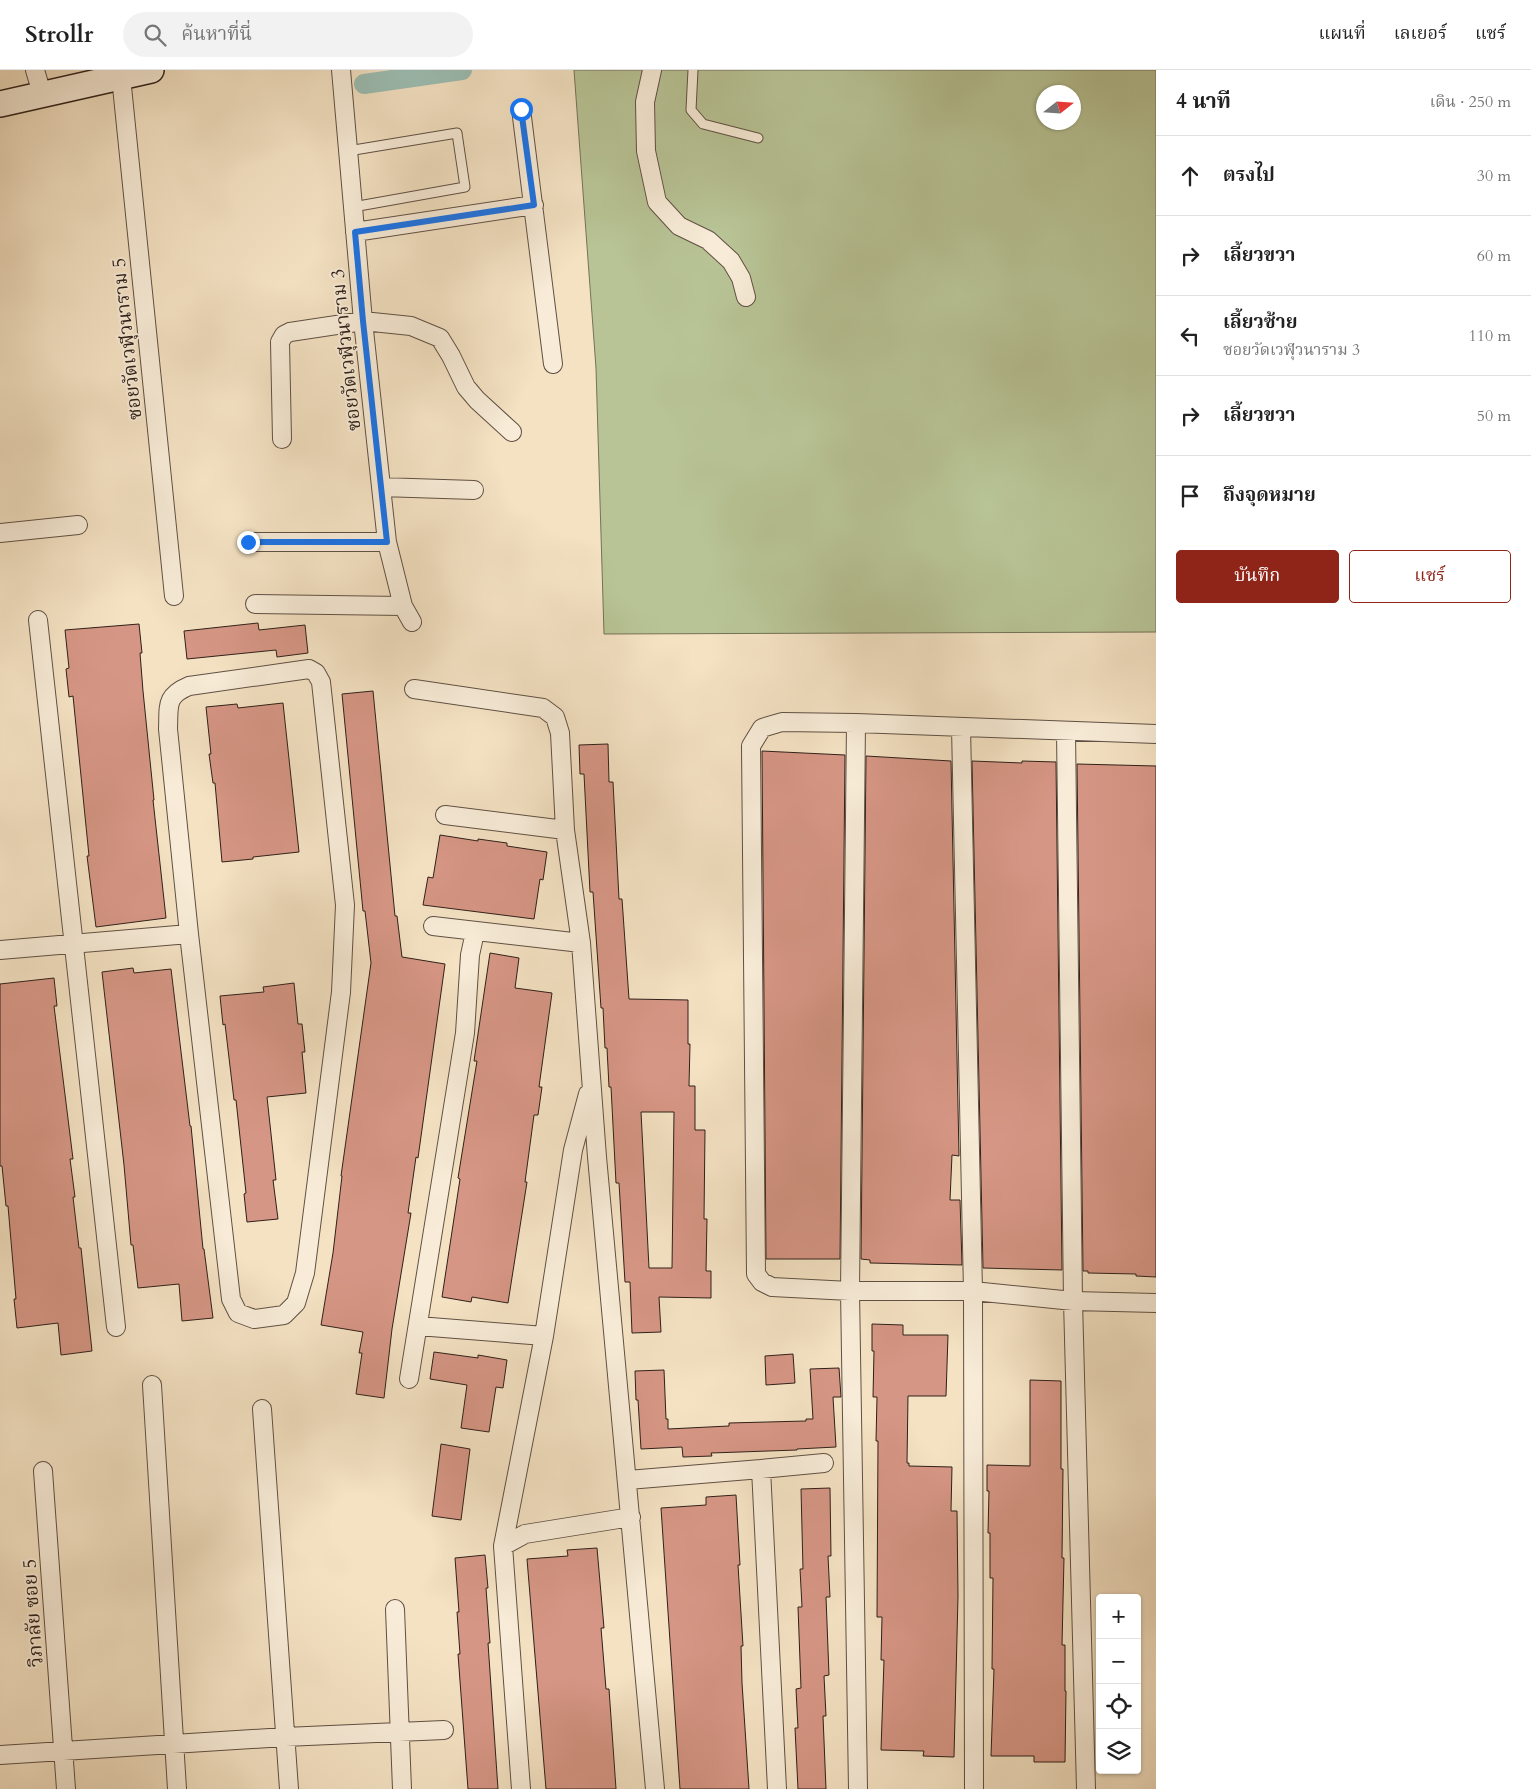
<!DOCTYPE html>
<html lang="th">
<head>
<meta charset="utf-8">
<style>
  :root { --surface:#fff; --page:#f2f2f2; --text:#222; --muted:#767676; --line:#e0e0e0; --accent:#8f2418 }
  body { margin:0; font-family:Cardo,"Noto Serif Thai",serif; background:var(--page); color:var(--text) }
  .controls { position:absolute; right:15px; bottom:15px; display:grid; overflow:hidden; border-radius:5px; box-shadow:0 1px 4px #0004 }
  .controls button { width:45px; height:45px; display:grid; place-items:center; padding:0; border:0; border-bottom:1px solid var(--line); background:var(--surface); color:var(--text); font:25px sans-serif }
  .compass { position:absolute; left:1036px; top:15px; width:45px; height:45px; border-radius:50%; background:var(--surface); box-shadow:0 1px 4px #0004; rotate:73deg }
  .stop { position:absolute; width:15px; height:15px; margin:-11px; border:4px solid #1a73e8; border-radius:50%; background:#fff }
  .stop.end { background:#1a73e8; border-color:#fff; box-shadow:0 1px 5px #0008 }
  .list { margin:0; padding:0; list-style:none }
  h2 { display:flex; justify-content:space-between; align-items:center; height:65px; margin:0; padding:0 20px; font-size:21px }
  h2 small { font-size:16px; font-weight:400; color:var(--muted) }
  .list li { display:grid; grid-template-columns:32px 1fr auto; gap:15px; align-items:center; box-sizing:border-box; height:80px; padding:0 20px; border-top:1px solid var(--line) }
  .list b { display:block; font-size:19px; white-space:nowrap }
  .list p { margin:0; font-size:16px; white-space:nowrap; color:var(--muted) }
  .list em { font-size:16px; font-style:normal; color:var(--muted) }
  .actions { display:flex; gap:10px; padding:15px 20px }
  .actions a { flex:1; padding:11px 0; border:1px solid var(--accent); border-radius:5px; text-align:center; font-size:18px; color:var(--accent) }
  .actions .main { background:var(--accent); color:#fff }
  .icon { flex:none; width:28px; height:28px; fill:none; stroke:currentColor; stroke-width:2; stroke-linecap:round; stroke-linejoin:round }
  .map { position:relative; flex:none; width:1156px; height:1719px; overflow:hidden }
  header { display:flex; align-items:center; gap:30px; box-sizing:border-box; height:70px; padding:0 25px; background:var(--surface); border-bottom:1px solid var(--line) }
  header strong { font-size:24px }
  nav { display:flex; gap:28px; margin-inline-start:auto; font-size:18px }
  .search { width:350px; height:45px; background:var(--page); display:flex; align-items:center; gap:12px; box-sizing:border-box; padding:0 18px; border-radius:28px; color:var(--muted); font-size:19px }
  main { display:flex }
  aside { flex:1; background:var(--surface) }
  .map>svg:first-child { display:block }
  .green { fill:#b8c496; stroke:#747258; fill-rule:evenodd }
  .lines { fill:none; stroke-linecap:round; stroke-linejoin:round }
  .canal { stroke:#9cbeb3; stroke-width:20 }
  .building { fill:#d69685; stroke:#2f2019; fill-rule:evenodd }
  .lane-casing { stroke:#605044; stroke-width:11 }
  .street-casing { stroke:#605044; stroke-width:20 }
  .secondary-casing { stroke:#2f2019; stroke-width:28 }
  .lane { stroke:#f8ecd8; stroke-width:9 }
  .street { stroke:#f8ecd8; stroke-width:18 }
  .secondary { stroke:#f8ecd8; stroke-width:25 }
  .route { stroke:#1a73e8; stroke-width:6 }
  .labels { text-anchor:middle; stroke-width:4; stroke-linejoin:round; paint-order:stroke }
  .street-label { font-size:19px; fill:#2f2019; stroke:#f8ecd8 }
</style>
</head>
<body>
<header>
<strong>Strollr</strong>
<div class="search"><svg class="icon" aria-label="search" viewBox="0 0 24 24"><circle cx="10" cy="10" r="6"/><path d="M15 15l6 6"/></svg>ค้นหาที่นี่</div>
<nav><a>แผนที่</a><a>เลเยอร์</a><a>แชร์</a></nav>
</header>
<main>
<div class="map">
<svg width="1156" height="1719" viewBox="0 0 1156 1719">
  <rect width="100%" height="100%" fill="#f4e2c3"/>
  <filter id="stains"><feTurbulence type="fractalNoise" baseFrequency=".004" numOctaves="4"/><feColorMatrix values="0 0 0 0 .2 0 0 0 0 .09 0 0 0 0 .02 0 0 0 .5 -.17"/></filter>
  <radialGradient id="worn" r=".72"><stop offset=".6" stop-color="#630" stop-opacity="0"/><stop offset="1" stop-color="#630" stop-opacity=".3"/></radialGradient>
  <path class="green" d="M574,0H1156V562L604,564L596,298ZM1044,22H1074V52H1044Z"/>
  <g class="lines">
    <path class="canal" d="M364,14L462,0"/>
  </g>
  <path class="building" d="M258,553L259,560L305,555L308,583L277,587L276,580L187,589L184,561Z
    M139,554L142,583H140L143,621L154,730H153L166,848L96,857L87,786H89L73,626L69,627L66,599L69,598L65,560Z
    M373,621L395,846H397L402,887L445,894L418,1088L416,1087L408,1143H411L392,1259L384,1328L356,1324L362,1283H359L363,1262L321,1255L333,1183L342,1106H341L371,893L365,841H363L342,624Z
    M283,633L299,782L253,787V789L222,792L215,713H213L209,684H211L206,637L237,634L238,638Z
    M608,674L609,712H613L619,829H622L629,929L688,930V974H690L689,1016H695V1060H705L704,1149H707L706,1201H711V1228L659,1227L661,1262L632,1263L630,1212H625L619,1113H616L611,1017H609L607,978H605L603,938H601L593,822H590L584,704H580L579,675ZM641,1042H674L672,1198H649Z
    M762,681L845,685L840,1189H766Z
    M866,686L951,691L959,1086L952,1085L950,1130H960L962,1195L870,1193V1190L861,1189Z
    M972,691L1022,693V691L1056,692L1062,1200L983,1198Z
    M1077,694L1156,696V1207L1136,1206V1204L1088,1203V1201H1083Z
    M440,765L478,771V769L507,773V776L547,782L543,810L540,809L534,849L423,835L428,807L433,808Z
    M490,883L519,888L515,918L552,923L539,1017H542L538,1045H534L525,1112H527L508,1233L472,1227L471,1232L442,1227L460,1109L458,1108L477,991H474Z
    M133,898L134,903L171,899L190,1056H191L203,1179H204L213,1248L182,1251L179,1214L138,1218L133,1175H131L124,1095L102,902Z
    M54,908L57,936H54L73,1089H70L75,1127H73L79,1178H81L92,1281L61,1285L58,1253L17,1258L14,1229H16L8,1136H6L2,1096H0V914Z
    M294,913L298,954H302L305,982H302L306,1023L267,1027L276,1110H273L278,1149L247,1152L244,1124L246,1123L236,1030H234L225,954L223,955L220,926L264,922L263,917Z
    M872,1254L903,1255V1265H948L946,1326H908L907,1393H909V1396L952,1397L951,1441H957L958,1526L954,1687L923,1686L924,1681L881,1680L884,1590H881L882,1547H877L878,1371H876L877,1327H873L874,1281H872Z
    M434,1282L478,1288V1285L507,1290L503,1318L496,1317L489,1362L461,1358L467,1315L430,1309Z
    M793,1284L795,1313L766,1315L765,1286Z
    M839,1298L841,1327H833L836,1377L797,1379V1380L711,1383L712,1386L683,1387L682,1377L641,1379L638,1330H636L635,1301L664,1300L666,1349H668V1359L729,1356V1353L806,1351V1349H813L810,1299Z
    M1030,1310L1061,1311V1399H1063L1062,1488H1064L1062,1575H1065V1621H1066L1065,1692H1034V1686H991L994,1599H992L993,1508H990V1463H988L989,1421H987V1395L1030,1396Z
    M441,1374L470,1379L461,1450L432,1446Z
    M830,1418L831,1486H828L830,1527H826L829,1605L824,1606L826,1646H823L826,1719H798L795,1658H798L796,1619L801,1618L798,1537H802L800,1499H803L801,1419Z
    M736,1425L740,1495H738L743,1576H741L742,1613L749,1719H680L661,1438L706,1435V1427Z
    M597,1478L604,1558H601L606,1619H609L616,1719H546L527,1489L568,1486L567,1480Z
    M485,1485L488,1518H486L490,1573H488L498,1719H468L458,1584H460L457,1542H459L455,1488Z"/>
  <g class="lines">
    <g class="lane-casing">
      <path id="lane" d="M693,0L691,40L703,54L758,68
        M348,81L457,63L465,117L353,137"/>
    </g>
    <g class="street-casing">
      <path id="street" d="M35,0L42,24
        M341,0L363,251L387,472L403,536L412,552
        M652,0L645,32L646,81L657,132L679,156L708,170L731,191L741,208L746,227
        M121,7L174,526
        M521,39L553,294
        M355,162L534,135
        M282,369L280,272L284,265L290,262L363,251L411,256L440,268L451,286L466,317L477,330L512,362
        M381,417L474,420
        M0,463L78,455
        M248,472H387
        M255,534L403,536
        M38,550L116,1257
        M309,599L316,603L321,612L345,835L341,922L305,1203L296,1233L284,1245L254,1249L238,1243L231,1229L189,864L168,659C169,636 165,626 189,616Z
        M414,619L543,638L555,647L560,663L565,760L581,873L597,1087L655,1719
        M856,653L850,1221L858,1719
        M961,657L973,1221L974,1719
        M1066,661L1073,1231L1086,1719
        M1156,664L856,653L782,652L762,658L751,676L756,1204L762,1212L772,1217L850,1221H973L1073,1231L1156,1233
        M445,745L565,760
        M433,856L581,873
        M0,880L189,864
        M418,1256L544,1266
        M409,1309L465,963L470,885L475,862
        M152,1315L177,1719
        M262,1339L289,1719
        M761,1399L824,1393
        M43,1401L66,1719
        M628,1410L761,1399L777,1719
        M503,1476L544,1266L573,1080L588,1024
        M395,1539L402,1719
        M0,1685L285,1667L444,1660
        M521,1719L503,1476L525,1464L631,1447"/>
    </g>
    <g class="secondary-casing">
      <path id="secondary" d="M0,34L151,0"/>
    </g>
    <use href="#lane" class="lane"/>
    <use href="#street" class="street"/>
    <use href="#secondary" class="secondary"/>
  </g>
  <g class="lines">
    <path class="route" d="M248,472H387L363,251L355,162L534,135L521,39"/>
  </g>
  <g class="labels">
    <g class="street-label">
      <text transform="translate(126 269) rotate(-96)" y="7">ซอยวัดเวฬุวนาราม 5</text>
      <text transform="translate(345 280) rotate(-96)" y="7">ซอยวัดเวฬุวนาราม 3</text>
      <text transform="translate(32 1543) rotate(-94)" y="7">วิภาลัย ซอย 5</text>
    </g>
  </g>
  <rect width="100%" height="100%" filter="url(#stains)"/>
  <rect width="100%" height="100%" fill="url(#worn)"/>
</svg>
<div class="controls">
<button>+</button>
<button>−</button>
<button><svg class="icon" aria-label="locate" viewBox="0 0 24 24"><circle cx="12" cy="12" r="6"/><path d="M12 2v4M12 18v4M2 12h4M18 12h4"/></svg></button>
<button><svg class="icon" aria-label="layers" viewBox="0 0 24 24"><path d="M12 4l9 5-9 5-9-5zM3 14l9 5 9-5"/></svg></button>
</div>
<svg class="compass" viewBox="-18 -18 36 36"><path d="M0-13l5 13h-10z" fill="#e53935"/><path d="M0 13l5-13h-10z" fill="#767676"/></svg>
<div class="stop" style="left:521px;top:39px"></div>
<div class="stop end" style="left:248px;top:472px"></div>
</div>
<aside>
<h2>4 นาที<small>เดิน · 250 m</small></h2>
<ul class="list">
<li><svg class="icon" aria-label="ahead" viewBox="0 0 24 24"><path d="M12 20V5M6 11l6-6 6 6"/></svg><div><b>ตรงไป</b></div><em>30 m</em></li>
<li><svg class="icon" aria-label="right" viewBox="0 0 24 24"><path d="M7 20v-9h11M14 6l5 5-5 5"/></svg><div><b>เลี้ยวขวา</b></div><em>60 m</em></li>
<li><svg class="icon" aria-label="left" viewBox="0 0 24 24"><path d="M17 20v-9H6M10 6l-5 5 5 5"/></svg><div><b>เลี้ยวซ้าย</b><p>ซอยวัดเวฬุวนาราม 3</p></div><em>110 m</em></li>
<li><svg class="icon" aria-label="right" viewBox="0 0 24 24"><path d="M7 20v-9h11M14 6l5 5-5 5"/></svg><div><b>เลี้ยวขวา</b></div><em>50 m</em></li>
<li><svg class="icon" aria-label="arrive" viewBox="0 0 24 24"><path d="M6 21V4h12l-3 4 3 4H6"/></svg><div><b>ถึงจุดหมาย</b></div></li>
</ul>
<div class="actions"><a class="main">บันทึก</a><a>แชร์</a></div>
</aside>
</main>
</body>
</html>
